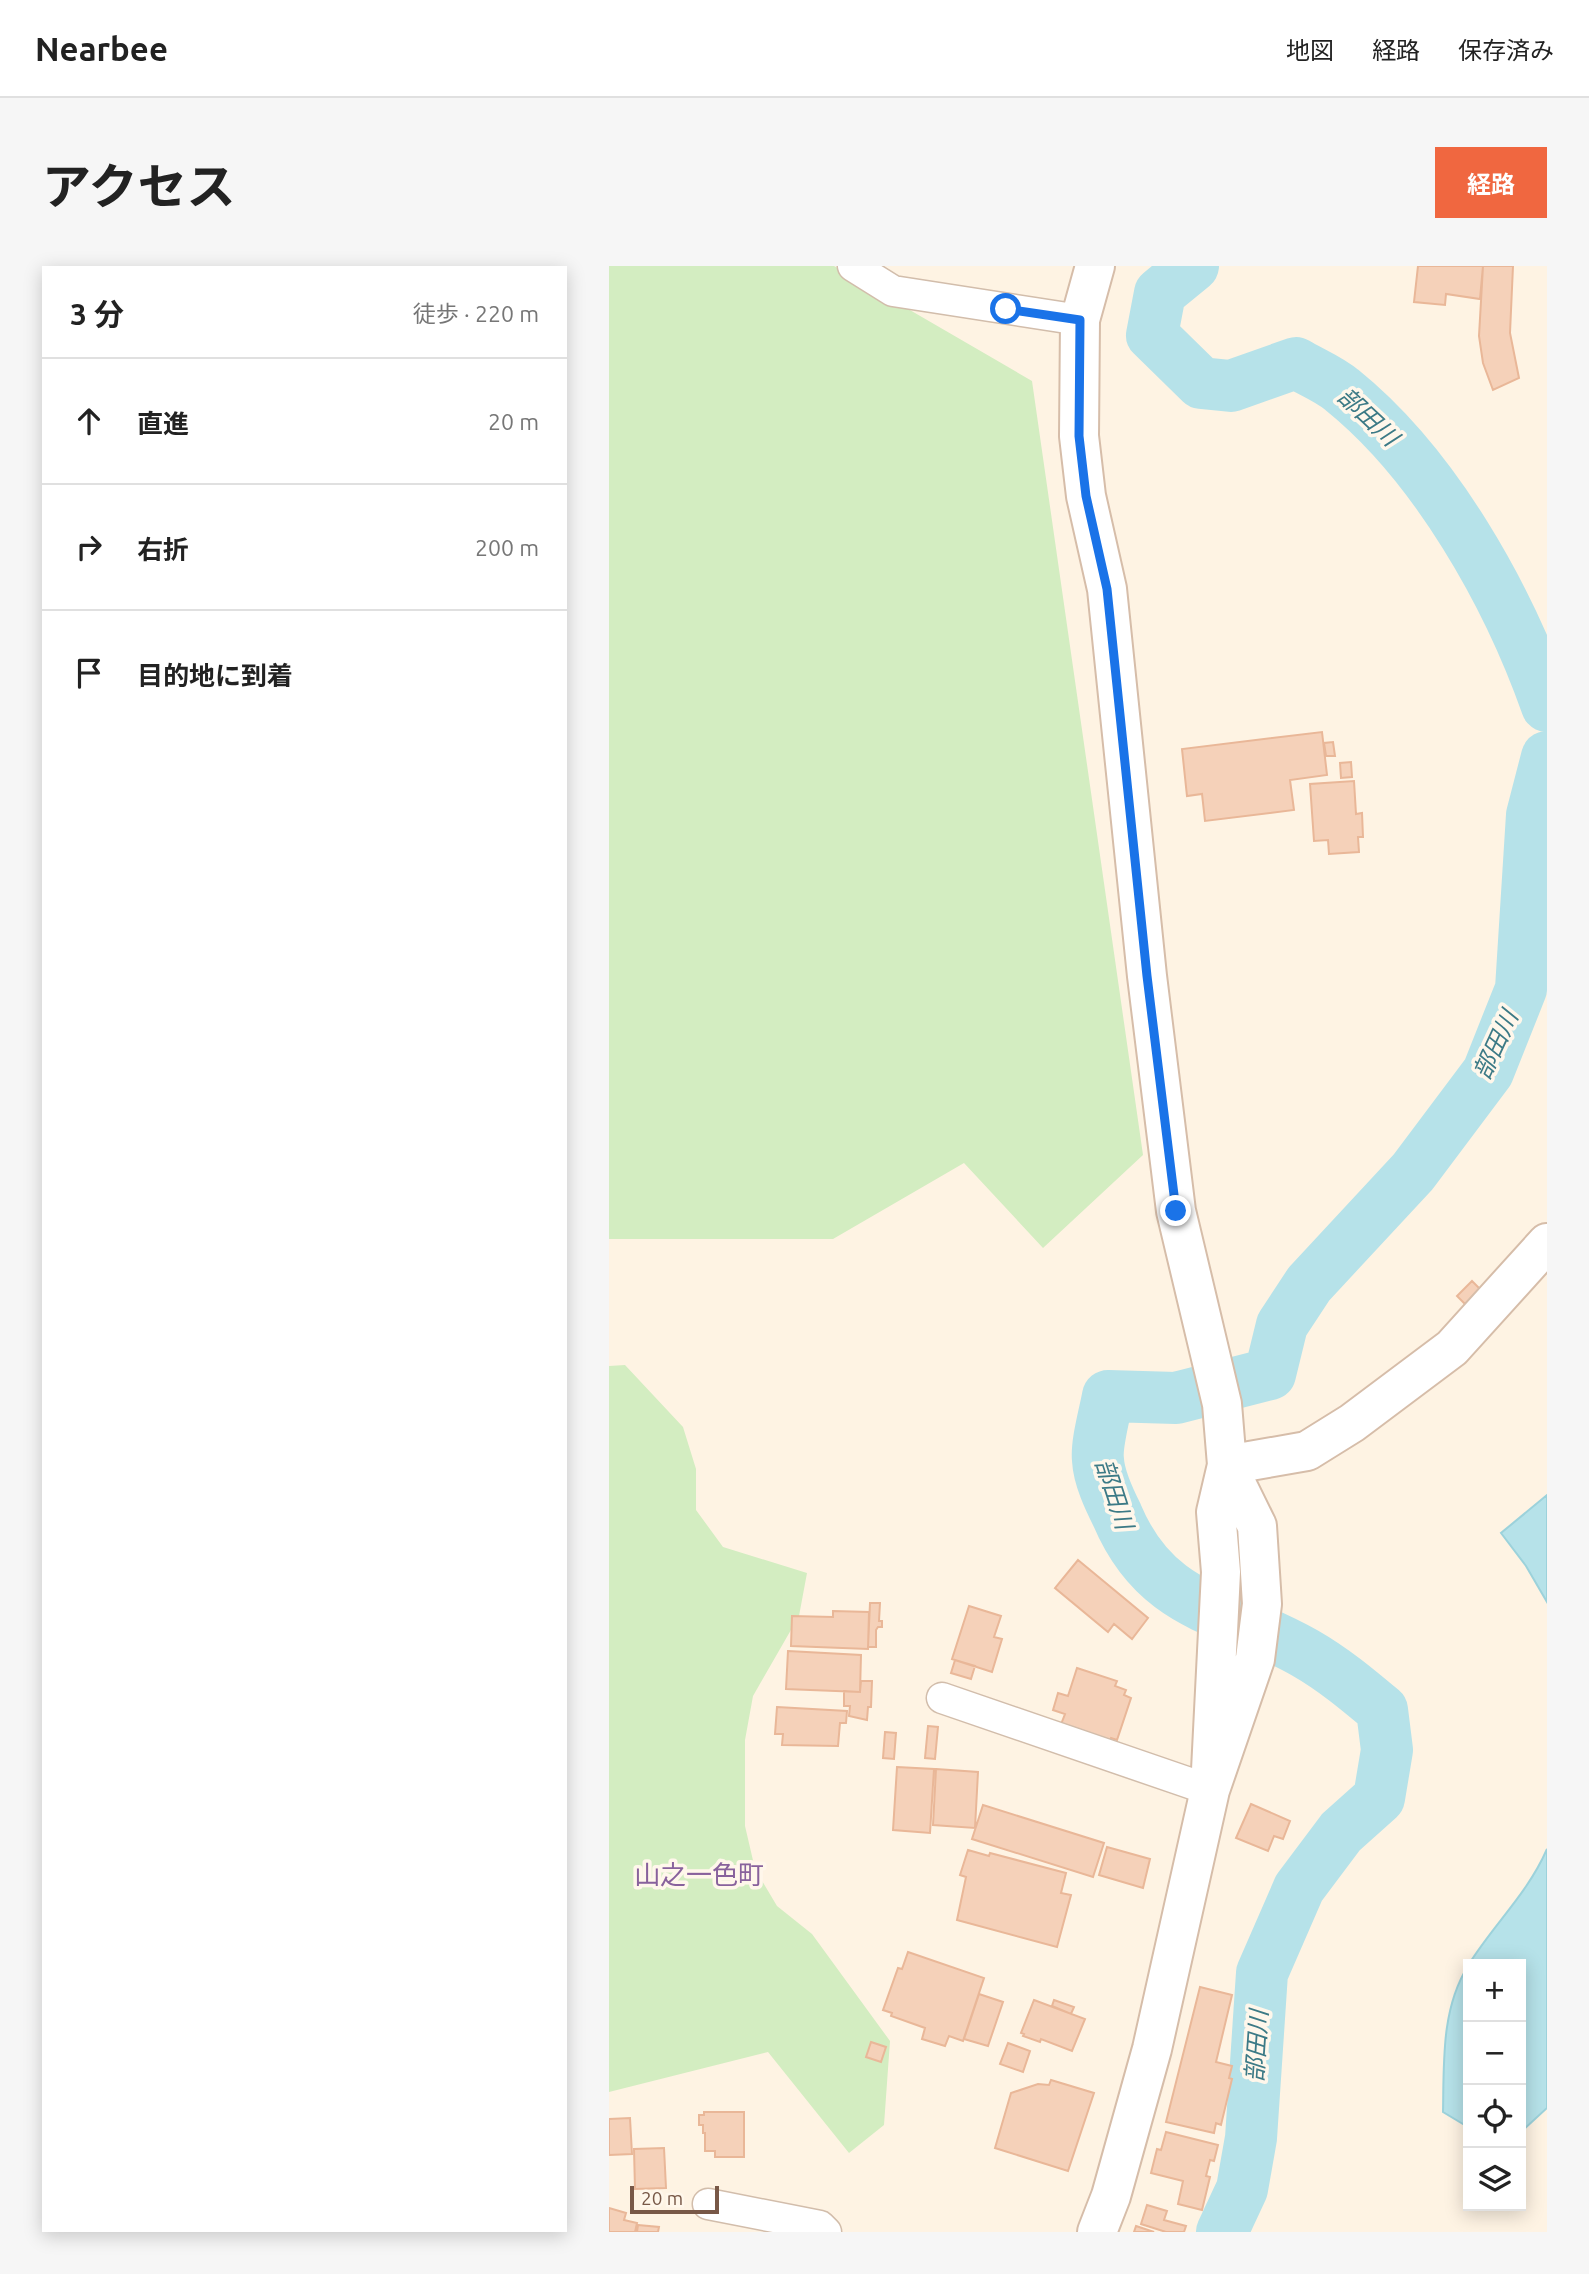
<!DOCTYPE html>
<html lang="ja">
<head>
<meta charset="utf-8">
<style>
  :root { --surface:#fff; --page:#f6f6f6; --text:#222; --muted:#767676; --line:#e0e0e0; --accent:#f06740 }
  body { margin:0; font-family:Ubuntu,"Noto Sans JP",sans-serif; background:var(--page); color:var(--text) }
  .controls { position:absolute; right:21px; bottom:21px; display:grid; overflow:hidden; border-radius:0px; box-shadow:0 4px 18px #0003 }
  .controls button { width:63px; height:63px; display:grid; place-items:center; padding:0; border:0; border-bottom:2px solid var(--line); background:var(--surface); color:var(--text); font:35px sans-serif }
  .scale { position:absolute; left:21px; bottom:18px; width:89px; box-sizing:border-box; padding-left:7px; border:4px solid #785847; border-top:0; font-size:19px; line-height:24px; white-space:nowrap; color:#785847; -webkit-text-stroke:5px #fff7eb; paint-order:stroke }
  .stop { position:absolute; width:21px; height:21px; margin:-16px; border:5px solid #1a73e8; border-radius:50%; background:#fff }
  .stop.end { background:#1a73e8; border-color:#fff; box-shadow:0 2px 7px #0008 }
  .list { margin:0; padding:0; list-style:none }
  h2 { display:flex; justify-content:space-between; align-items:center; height:91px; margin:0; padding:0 28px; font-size:30px }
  h2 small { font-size:23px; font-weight:400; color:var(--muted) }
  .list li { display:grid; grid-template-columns:46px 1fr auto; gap:21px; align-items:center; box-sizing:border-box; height:126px; padding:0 28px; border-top:2px solid var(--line) }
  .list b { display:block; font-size:26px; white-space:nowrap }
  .list em { font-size:23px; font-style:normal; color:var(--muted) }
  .icon { flex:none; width:38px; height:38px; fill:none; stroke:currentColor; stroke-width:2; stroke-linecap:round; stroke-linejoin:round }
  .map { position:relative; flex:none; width:938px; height:1966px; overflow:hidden; border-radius:0px }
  header { display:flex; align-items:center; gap:42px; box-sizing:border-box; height:98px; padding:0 35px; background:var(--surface); border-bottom:2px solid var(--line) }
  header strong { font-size:33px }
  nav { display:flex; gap:38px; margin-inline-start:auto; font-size:24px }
  .intro { display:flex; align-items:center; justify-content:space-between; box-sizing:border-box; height:168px; padding:0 42px }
  h1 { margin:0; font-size:49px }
  .button { padding:18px 32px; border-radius:0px; background:var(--accent); color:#fff; font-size:24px; font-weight:700 }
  main { display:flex; gap:42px; padding:0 42px }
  aside { flex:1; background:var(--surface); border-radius:0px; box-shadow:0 4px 18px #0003 }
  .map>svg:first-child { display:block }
  .green { fill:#d3edc1 }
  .water { fill:#b6e2e9; stroke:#9cd2db; stroke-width:2 }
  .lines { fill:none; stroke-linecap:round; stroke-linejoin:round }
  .river { stroke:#b6e2e9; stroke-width:52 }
  .building { fill:#f5d1b9; stroke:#e9b798; stroke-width:2 }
  .street-casing { stroke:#d2bdab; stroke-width:33 }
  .secondary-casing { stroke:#d6bda9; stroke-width:42 }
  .street { stroke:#fff; stroke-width:30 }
  .secondary { stroke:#fff; stroke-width:38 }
  .route { stroke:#1a73e8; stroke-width:9 }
  .labels { text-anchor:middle; stroke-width:7; stroke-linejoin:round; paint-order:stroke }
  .water-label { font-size:24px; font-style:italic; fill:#3c7a86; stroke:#fff7eb }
  .quarter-label { font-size:26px; fill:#88629c; stroke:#fff7eb }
</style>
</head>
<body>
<header>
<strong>Nearbee</strong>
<nav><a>地図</a><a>経路</a><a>保存済み</a></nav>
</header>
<div class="intro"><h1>アクセス</h1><a class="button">経路</a></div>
<main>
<aside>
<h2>3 分<small>徒歩 · 220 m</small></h2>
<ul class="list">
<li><svg class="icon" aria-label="ahead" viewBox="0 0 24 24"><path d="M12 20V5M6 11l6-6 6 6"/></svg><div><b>直進</b></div><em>20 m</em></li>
<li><svg class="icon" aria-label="right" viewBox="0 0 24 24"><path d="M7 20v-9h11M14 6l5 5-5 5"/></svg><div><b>右折</b></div><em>200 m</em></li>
<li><svg class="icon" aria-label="arrive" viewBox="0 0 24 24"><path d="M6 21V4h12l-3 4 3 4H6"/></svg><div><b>目的地に到着</b></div></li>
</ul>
</aside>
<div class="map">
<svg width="938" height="1966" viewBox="0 0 938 1966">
  <rect width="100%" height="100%" fill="#fef3e3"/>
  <path class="green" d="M0,0H225L423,115L534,889L434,982L355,897L224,973H0Z
    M16,1099L74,1161L87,1203V1244L114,1281L198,1307L190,1350L144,1430L136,1474V1560L146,1603L168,1640L203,1668L281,1775L275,1859L240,1887L159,1786L0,1826V1100Z"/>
  <path class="water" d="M938,1229V1336L917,1300L892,1267Z
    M938,1583V1842L912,1866V1698H860C885,1658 919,1627 938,1583Z
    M859,1700V1861L834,1846C835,1797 832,1743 859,1700Z"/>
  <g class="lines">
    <path class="river" d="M584,0L551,27L543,69L592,117L622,120L687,97C702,106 720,113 733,124C826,199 899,329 938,440
      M613,1966L633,1923L642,1872L653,1707L690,1622L732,1566L770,1532L778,1484L773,1444C748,1423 724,1403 696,1387C618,1342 548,1344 508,1249C500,1233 490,1212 489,1194C487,1178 496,1147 499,1130L567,1132L661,1108L673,1059L700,1018L804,906L879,806L912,723L923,549L938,491"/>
  </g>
  <path class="building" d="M809,0H874L871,33L837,28L836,39L805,36Z
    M874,0H904L901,67L910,112L884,124L874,97L870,70Z
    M713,466L718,509L681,514L685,544L596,555L593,528L578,530L573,483Z
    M724,476L726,490H717L715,477Z
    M742,496L743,511L732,512L731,497Z
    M745,515L747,548L753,547L754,571H749L750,586L720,588L719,574L705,575L701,518Z
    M863,1015L871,1023L856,1038L848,1030Z
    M469,1294L539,1352L523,1373L505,1358L499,1366L446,1322Z
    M261,1337H271L270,1355H273V1361H269L267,1364V1381H259Z
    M360,1340L392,1350L385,1371L393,1373L383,1406L343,1393Z
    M224,1345L260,1346L259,1383L182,1380L183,1350L224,1351Z
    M179,1385L252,1389L251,1426L177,1423Z
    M346,1394L366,1400L362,1413L342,1407Z
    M468,1402L508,1415L506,1420L517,1424L515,1429L522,1432L508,1474L502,1472L500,1477L451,1461L456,1448L444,1444L449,1427L459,1430Z
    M252,1415H263L262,1441H259L258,1454L240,1450L241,1440H235V1425L251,1426Z
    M168,1441L238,1445L237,1457H231L229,1480L173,1479L174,1468H166Z
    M319,1460L329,1461L326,1493L316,1492Z
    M276,1466L287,1467L285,1493L274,1492Z
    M288,1501L325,1503L321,1567L284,1564Z
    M327,1503L369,1506L366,1562L324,1559Z
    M642,1538L681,1555L674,1573L665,1570L659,1585L627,1572Z
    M374,1539L495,1577L484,1611L363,1573Z
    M498,1581L541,1593L534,1622L490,1609Z
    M359,1584L380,1590L381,1587L457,1607L452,1627L462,1629L448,1681L348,1654L357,1611L351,1609Z
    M299,1686L375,1712L354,1775L340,1770L336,1780L313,1773L316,1762L282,1750L283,1747L274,1744L289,1702L293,1703Z
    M591,1721L623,1729L607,1796L623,1800L620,1812L623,1813L612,1859L607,1857L605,1867L557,1856Z
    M370,1728L394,1736L379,1780L355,1773Z
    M425,1734L476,1753L463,1785L432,1773L431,1776L414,1770L415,1768L412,1767Z
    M445,1734L465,1741L462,1748L443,1740Z
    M262,1776L277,1781L272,1796L257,1791Z
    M399,1777L421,1785L414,1806L391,1798Z
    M442,1814L485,1827L459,1905L386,1882L402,1827L429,1818L440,1819Z
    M95,1846H135V1891H106V1885H96V1867H94V1859H90V1849H95Z
    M21,1852L23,1888L0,1889V1853Z
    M557,1866L609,1879L605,1895L601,1894L597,1910L601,1911L593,1944L569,1938L574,1915L542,1907L548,1883L552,1884Z
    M55,1882L57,1922L26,1923L25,1883Z
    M538,1939L558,1945L555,1954L577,1960L575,1966H557L532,1958Z
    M0,1942L17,1947L15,1954L28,1957L26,1966H0Z
    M29,1959L50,1961L49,1966H28Z
    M527,1960L545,1966H525Z"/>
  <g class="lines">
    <g class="street-casing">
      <path id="street" d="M244,0L284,25L471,54
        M333,1432L601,1524
        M99,1938L211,1960L217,1966"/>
    </g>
    <g class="secondary-casing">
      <path id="secondary" d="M486,0L471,54L470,170L477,230L498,323L538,710L567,945L613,1138L618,1199L607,1246L612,1306L601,1524
        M618,1199L698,1185L743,1157L843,1082L938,977
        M488,1966L502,1930L543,1783L601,1524L646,1393L653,1338L648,1260L618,1199"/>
    </g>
    <use href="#street" class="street"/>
    <use href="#secondary" class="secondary"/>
  </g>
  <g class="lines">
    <path class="route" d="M397,43L471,54L470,170L477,230L498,323L538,710L567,945"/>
  </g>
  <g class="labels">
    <g class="water-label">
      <text transform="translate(759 151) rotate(43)" y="8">部田川</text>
      <text transform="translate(887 779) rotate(-65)" y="8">部田川</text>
      <text transform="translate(505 1228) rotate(72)" y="8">部田川</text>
      <text transform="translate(648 1780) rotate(-86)" y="8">部田川</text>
    </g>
    <g class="quarter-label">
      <text x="90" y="1618">山之一色町</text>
    </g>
  </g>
</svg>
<div class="controls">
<button>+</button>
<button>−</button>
<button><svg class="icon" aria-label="locate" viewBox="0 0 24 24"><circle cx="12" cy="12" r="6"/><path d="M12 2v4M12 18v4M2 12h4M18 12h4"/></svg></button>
<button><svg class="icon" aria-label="layers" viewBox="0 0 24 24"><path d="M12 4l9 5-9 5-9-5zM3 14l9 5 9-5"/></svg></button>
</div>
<div class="scale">20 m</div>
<div class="stop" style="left:397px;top:43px"></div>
<div class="stop end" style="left:567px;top:945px"></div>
</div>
</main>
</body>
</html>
